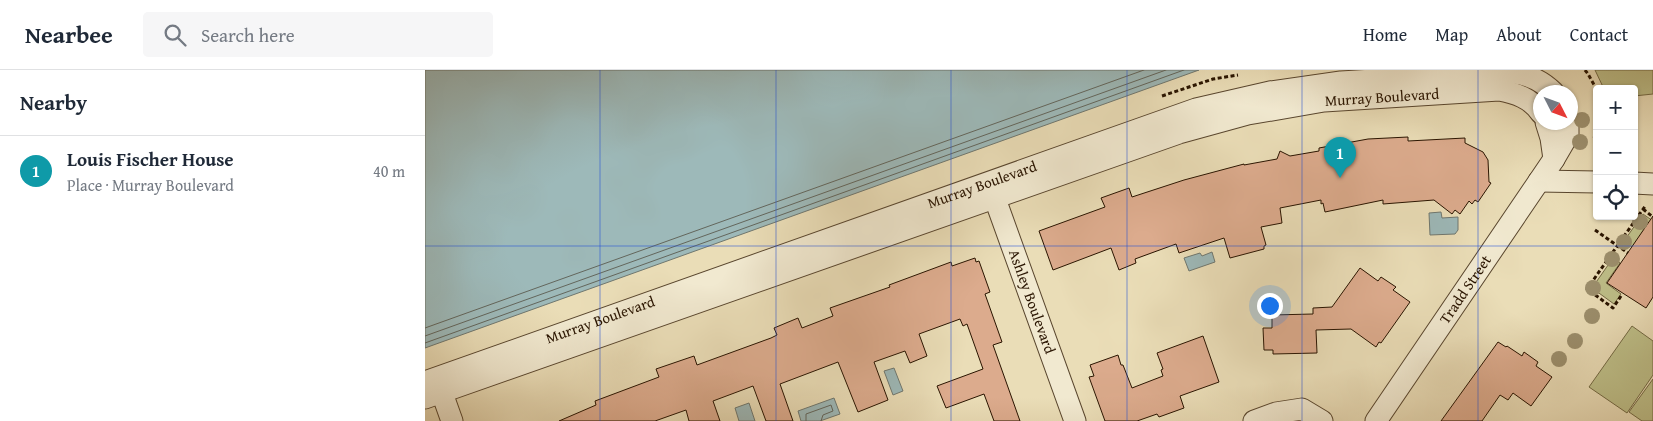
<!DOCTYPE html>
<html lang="en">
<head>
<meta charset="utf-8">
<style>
  :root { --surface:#fff; --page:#f6f6f7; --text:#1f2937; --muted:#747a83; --line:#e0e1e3; --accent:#db2777 }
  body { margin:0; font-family:"Gentium Book Plus",serif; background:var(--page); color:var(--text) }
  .controls { position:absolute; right:15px; top:15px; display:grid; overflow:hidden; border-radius:5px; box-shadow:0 1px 4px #0004 }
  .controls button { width:45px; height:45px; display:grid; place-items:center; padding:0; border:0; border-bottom:1px solid var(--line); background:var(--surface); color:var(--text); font:25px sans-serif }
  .compass { position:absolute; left:1108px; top:15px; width:45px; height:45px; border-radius:50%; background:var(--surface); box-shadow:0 1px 4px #0004; rotate:132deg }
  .you { position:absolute; left:844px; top:235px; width:18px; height:18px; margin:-12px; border:4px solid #fff; border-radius:50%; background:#1a73e8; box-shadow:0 0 0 8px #1a73e833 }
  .badge { display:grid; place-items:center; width:32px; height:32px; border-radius:50%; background:var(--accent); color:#fff; font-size:16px; font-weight:700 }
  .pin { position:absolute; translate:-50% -41px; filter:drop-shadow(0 1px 2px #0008) }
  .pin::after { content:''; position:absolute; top:26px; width:18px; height:15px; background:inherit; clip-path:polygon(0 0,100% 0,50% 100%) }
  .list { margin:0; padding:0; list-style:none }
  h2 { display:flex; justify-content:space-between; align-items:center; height:65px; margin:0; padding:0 20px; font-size:21px }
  h2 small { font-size:16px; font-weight:400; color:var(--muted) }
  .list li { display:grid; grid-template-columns:32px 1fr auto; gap:15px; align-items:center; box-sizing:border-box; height:70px; padding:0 20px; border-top:1px solid var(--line) }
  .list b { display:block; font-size:19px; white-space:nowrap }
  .list p { margin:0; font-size:16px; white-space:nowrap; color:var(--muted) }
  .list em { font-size:16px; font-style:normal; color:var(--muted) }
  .icon { flex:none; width:28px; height:28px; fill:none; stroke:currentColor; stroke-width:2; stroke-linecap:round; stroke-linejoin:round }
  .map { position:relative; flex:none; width:1228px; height:351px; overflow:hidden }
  header { display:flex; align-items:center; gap:30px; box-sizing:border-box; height:70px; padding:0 25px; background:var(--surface); border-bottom:1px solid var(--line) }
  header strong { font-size:24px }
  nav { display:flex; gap:28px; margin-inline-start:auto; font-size:18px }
  .search { width:350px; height:45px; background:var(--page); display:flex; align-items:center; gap:12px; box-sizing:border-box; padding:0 18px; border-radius:5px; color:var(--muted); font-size:19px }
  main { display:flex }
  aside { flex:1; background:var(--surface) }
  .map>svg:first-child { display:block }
  .green { fill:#bebf89; stroke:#746a44 }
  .water { fill:#9db9b9; stroke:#6f776f }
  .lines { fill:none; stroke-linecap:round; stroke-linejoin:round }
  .shore { stroke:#63665c; stroke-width:1 }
  .building { fill:#dcab8d; stroke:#291400 }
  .minor-casing { stroke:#59462e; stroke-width:23 }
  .path { stroke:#291400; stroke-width:3; stroke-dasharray:4 2.5; stroke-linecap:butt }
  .minor { stroke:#f1e9d0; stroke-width:21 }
  .tree { fill:#9c8f6d }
  .grid { fill:none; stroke:#1d4ed8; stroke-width:1; stroke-opacity:0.55 }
  .labels { text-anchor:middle; stroke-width:4.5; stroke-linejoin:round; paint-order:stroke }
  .street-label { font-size:15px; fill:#291400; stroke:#f1e9d0 }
</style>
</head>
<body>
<header>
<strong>Nearbee</strong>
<div class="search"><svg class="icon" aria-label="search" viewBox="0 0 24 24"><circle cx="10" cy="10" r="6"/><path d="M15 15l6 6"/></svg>Search here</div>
<nav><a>Home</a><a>Map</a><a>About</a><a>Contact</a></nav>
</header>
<main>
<aside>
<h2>Nearby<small></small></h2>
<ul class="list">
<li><span class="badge" style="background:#0f9aa8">1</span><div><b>Louis Fischer House</b><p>Place · Murray Boulevard</p></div><em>40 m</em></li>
</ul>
</aside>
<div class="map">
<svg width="1228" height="351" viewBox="0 0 1228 351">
  <rect width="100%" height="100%" fill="#eaddb7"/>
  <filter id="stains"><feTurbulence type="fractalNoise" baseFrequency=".004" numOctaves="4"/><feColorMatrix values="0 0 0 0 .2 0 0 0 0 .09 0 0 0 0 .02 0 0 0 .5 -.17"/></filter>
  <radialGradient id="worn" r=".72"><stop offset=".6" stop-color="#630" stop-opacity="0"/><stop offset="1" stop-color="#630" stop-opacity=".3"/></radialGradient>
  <path class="green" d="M1170,0H1228V24L1209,26V19H1179Z
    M1218,144L1228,151L1207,177L1199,171Z
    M1188,188L1195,193L1181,213L1196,224L1189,234L1167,218Z
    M1207,256L1228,271V305L1202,343L1164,317Z
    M1228,309V351H1217L1204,342Z"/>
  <path class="water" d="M0,0H774L0,278Z
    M1016,142L1017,148L1033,147V160L1030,164L1005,165L1004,143Z
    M787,182L790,192L764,201L759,188L775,183L777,186Z
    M469,298L478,321L468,325L459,301Z
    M409,328L415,344L395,351H376L373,341Z
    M324,333L330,351H314L310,338Z"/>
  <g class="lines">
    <path class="shore" d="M0,258L719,0
      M0,266L741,0
      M0,273L759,0
      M381,351V344L406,335L408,341L398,345L396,351"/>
  </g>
  <path class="building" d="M983,67V71L1040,68V73L1058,82L1063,90L1064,112L1066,113L1053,132L1050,130L1047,134L1044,131L1035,144L1030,140L1027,144L1009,130L958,134V130L900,142L898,133L896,134V130L855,138L857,153L836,157L841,175L839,176V179L805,188L799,168L754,183L751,174L710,189L711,193L694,200L686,178L628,200L614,161L680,137L676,128L704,118L707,127L759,110L819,94V95L852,89L855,81L865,86L894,81V78L943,69Z
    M1228,146V227L1221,238L1182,213Z
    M550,188L551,192L554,191L565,222L560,224L577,272L568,275L595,351H569L559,324L521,338L512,316L558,299L542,254L538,256L535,249L494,264L502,286L485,293L480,281L449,292L463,330L433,342L413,292L355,314L368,351H341L328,316L288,331L295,351H264L261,340L230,351H134L171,335L170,331L234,307L231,299L269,286L272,295L346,268L352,265L349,258L373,248L377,258L408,246L405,238L465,217L464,215L526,192L527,196Z
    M935,198L953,211L956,207L971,217L968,220L985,232L956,273L954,272L951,277L926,259L891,260L892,283L848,284V280H839L838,258H847V245L888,244V238L907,237Z
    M778,266L794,312L755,326L759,338L734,347L732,344L712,351H680L664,307L669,306L665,295L693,285L696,295H698L707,318L738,306L736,300L738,299L732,283Z
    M1073,272L1081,277L1082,276L1097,286L1099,282L1113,292L1111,296L1127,307L1106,336L1088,323L1083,330L1075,325L1057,351H1016Z"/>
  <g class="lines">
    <g class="minor-casing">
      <g id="minor">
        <path d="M1121,52L1126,68L1129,89L1143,65V52"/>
        <path d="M1114,111L1172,112"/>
        <path d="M1209,113L1228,114"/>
        <path id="s1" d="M565,115L650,351"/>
        <path d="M12,309L27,351"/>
        <path id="s2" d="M0,312L771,39L845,22L916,12L1075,2C1096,2 1113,7 1128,22"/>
        <path id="s3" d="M0,328L754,63L823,44L899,31L1074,20C1090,23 1106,28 1116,43"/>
        <path d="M829,351L851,343L877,339L897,351"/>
        <path id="s4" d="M951,351L1129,89"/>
      </g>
    </g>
    <path class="path" d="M1160,0L1163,4L1172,20
      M737,26L788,9L813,5
      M1169,68L1172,62
      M1218,139L1228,147
      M1170,160L1203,183
      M1196,226L1188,238L1162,219L1221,135"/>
    <use href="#minor" class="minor"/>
  </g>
  <g class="tree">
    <circle cx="1157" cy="50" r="8"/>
    <circle cx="1155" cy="72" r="8"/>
    <circle cx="1215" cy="152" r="8"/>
    <circle cx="1199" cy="172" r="8"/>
    <circle cx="1187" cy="189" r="8"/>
    <circle cx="1168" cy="218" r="8"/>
    <circle cx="1167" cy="246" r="8"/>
    <circle cx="1150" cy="271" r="8"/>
    <circle cx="1134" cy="289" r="8"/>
  </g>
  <path class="grid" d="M175,0V351M351,0V351M526,0V351M702,0V351M877,0V351M1053,0V351M0,176H1228"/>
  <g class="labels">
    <g class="street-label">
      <text dy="5" stroke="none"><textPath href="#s3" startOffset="1006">Murray Boulevard</textPath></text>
      <text dy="5" stroke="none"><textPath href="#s2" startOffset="591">Murray Boulevard</textPath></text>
      <text dy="5" stroke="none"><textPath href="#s4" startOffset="159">Tradd Street</textPath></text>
      <text dy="5" stroke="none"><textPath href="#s1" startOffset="124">Ashley Boulevard</textPath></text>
      <text dy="5" stroke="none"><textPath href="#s2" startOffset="186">Murray Boulevard</textPath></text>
    </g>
  </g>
  <rect width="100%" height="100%" filter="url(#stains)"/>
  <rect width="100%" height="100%" fill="url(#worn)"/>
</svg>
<div class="controls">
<button>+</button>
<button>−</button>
<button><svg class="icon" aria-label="locate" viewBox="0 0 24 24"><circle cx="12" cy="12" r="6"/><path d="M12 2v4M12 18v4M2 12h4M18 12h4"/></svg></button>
</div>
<svg class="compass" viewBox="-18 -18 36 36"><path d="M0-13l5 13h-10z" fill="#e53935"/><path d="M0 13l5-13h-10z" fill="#747a83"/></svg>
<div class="you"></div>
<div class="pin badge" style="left:915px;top:108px;background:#0f9aa8">1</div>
</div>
</main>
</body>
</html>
